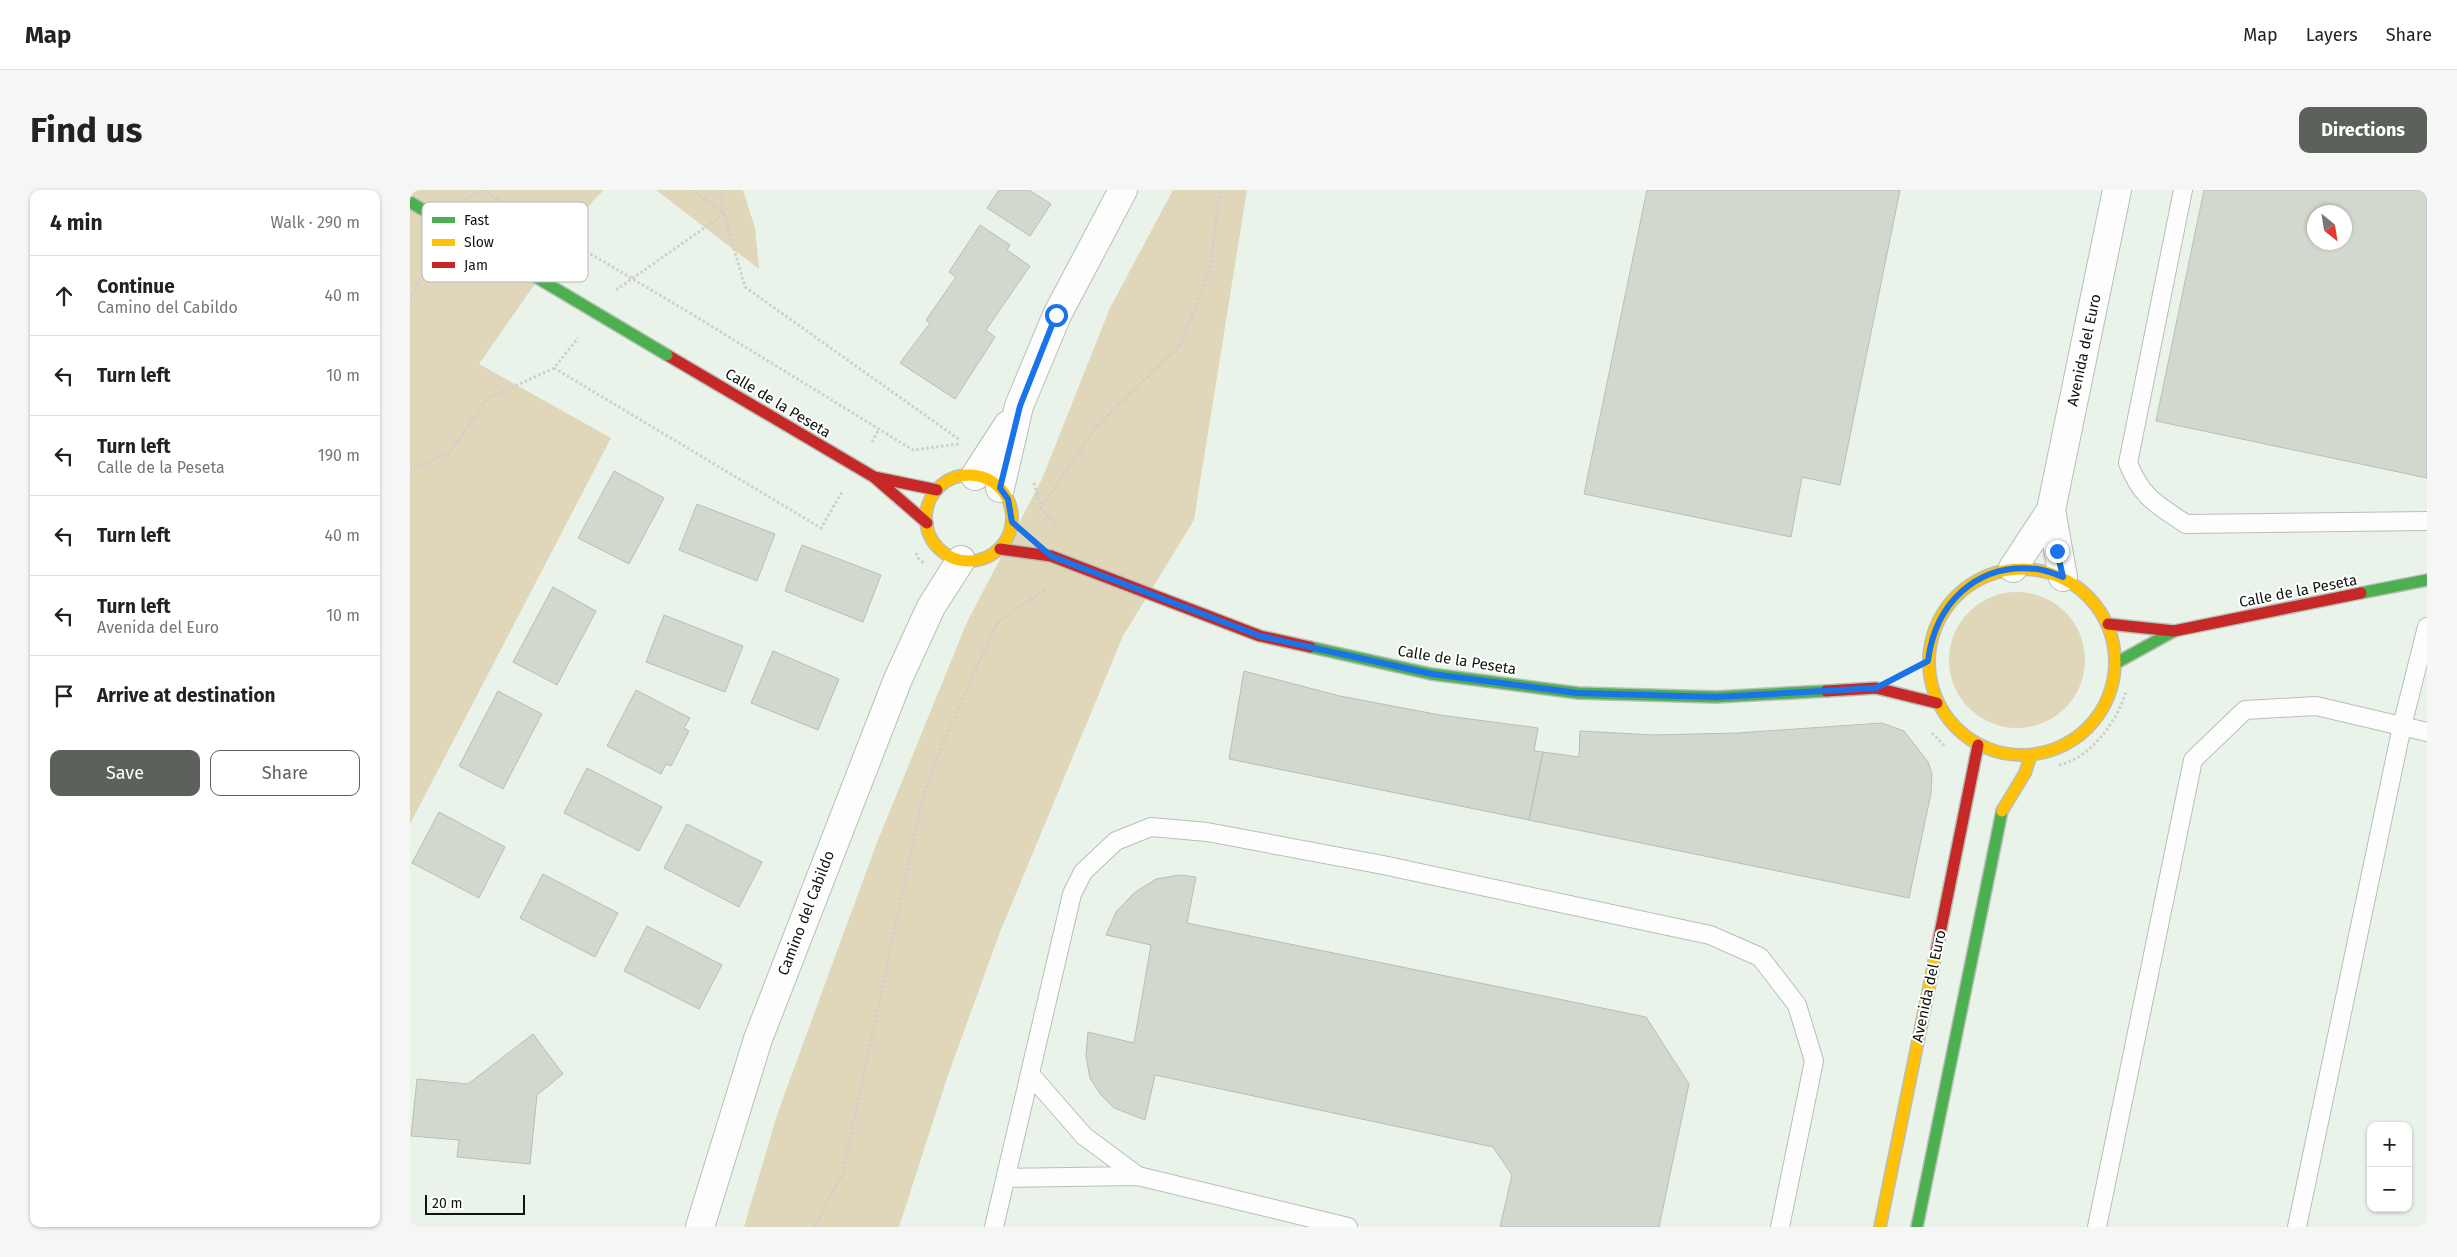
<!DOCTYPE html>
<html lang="en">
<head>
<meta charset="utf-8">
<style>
  :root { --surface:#fff; --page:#f6f6f6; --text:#222; --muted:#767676; --line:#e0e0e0; --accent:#5c625b }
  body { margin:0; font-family:"Fira Sans",sans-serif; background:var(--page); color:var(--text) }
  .controls { position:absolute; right:15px; bottom:15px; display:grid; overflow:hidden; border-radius:10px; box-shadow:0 1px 4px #0004 }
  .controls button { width:45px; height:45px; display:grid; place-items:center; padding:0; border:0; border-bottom:1px solid var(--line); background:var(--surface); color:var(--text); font:25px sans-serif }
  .compass { position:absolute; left:1897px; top:15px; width:45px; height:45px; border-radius:50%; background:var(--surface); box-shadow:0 1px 4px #0004; rotate:150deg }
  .scale { position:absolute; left:15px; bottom:12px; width:100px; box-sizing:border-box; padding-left:5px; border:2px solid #0f140e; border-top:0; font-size:14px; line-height:18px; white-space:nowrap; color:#0f140e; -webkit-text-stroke:4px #fff; paint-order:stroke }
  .stop { position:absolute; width:15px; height:15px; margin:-11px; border:4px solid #1a73e8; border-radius:50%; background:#fff }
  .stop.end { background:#1a73e8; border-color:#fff; box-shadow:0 1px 5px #0008 }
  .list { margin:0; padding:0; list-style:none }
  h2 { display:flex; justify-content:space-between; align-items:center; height:65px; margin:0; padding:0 20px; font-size:21px }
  h2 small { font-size:16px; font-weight:400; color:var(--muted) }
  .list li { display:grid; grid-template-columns:32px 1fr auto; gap:15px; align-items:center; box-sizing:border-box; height:80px; padding:0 20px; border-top:1px solid var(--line) }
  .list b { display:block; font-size:19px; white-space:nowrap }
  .list p { margin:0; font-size:16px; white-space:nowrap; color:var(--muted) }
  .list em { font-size:16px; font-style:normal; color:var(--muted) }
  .actions { display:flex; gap:10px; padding:15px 20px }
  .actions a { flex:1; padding:11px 0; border:1px solid var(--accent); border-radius:10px; text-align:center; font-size:18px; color:var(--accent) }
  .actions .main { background:var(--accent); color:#fff }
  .icon { flex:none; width:28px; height:28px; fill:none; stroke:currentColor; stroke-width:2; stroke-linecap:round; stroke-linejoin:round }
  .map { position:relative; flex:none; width:2017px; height:1037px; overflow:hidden; border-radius:10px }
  header { display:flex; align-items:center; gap:30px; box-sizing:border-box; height:70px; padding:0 25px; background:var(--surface); border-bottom:1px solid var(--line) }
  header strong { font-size:24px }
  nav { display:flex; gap:28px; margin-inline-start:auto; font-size:18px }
  .intro { display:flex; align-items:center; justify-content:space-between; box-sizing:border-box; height:120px; padding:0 30px }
  h1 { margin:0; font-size:35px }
  .button { padding:12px 22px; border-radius:10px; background:var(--accent); color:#fff; font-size:18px; font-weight:700 }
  main { display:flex; gap:30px; padding:0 30px }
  aside { flex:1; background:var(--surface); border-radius:10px; box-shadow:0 1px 4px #0004 }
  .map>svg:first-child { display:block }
  .green { fill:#e0d6b9 }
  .building { fill:#d3d8cf; stroke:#b9beb5; fill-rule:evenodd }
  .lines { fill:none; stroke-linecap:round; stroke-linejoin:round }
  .lane-casing { stroke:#b8bfb7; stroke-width:20 }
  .street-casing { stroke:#b8bfb7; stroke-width:30 }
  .fast-casing { stroke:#b8bfb7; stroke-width:14 }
  .slow-casing { stroke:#b8bfb7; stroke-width:14 }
  .jam-casing { stroke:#b8bfb7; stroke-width:14 }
  .path { stroke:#cdd0cd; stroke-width:3; stroke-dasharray:2.5 2.5; stroke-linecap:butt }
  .lane { stroke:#fcfdfc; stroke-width:18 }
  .street { stroke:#fcfdfc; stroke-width:28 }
  .fast { stroke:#4caf50; stroke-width:11 }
  .slow { stroke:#ffc107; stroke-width:11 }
  .jam { stroke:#c62828; stroke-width:11 }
  .fast-bridge-casing { stroke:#b8bfb7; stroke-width:14; stroke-linecap:butt }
  .path-bridge { stroke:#cdd0cd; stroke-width:3; stroke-dasharray:2.5 2.5; stroke-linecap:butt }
  .fast-bridge { stroke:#4caf50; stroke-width:11 }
  .route { stroke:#1a73e8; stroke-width:6 }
  .labels { text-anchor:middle; stroke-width:4; stroke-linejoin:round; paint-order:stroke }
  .street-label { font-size:15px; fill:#0f140e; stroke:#fff }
  .key { fill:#fff; stroke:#b7b8b7; stroke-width:1 }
  .key-label { font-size:14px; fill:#0f140e }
</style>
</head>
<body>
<header>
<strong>Map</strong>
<nav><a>Map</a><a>Layers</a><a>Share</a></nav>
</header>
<div class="intro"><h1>Find us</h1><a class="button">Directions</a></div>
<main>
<aside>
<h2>4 min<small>Walk · 290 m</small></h2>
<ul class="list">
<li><svg class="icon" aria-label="ahead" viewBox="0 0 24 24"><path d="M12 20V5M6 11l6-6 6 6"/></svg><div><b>Continue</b><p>Camino del Cabildo</p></div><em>40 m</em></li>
<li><svg class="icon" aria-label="left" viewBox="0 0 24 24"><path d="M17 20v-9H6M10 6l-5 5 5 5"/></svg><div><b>Turn left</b></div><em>10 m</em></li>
<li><svg class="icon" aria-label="left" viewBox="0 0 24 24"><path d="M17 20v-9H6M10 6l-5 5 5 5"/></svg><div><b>Turn left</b><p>Calle de la Peseta</p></div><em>190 m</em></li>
<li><svg class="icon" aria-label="left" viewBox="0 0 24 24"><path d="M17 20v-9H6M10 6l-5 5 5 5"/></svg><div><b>Turn left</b></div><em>40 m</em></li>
<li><svg class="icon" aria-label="left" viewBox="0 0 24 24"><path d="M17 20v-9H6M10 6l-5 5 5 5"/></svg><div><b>Turn left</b><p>Avenida del Euro</p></div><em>10 m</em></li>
<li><svg class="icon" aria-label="arrive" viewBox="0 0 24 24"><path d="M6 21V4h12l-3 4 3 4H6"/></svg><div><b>Arrive at destination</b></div></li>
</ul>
<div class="actions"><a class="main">Save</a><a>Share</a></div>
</aside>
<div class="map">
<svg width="2017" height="1037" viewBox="0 0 2017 1037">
  <rect width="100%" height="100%" fill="#eaf3e9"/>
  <path class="green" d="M0,0H194L182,12L69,174L201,248L0,634Z
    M246,0H333L345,38L349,79Z
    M763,0H837L784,330L713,446L590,742L537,888L489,1037H334L368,922L466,655L557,432L632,289L700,118Z
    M1539 470a68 68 0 1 1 136 0a68 68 0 1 1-136 0Z"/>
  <path class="building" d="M589,0H619L641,14L620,46L577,18Z
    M1237,0H1490L1430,295L1392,287L1381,347L1174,304Z
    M1794,0H2017V288L1746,231ZM1904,22H1934V52H1904Z
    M570,35L600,55L597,60L620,76L576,140L585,147L545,209L490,173L520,133L516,130L546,87L539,82Z
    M204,281L254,308L219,374L168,348Z
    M287,314L365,344L347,391L269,360Z
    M392,355L471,385L453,432L375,401Z
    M143,397L186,421L147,495L103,472Z
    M254,425L333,456L315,502L236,472Z
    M363,461L429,489L408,540L341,513Z
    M834,481L930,506L1030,525L1128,538L1124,561L1133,562L1119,630L819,569Z
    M226,500L280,528L274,538L279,541L261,576L256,574L251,584L197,556Z
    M88,501L132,524L93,599L49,576Z
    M1472,533L1494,541L1518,572L1522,584L1521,603L1499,708L1119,630L1133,562L1169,567L1170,541L1243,545L1328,543Z
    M177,578L252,617L229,661L154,623Z
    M29,622L95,657L69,708L2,673Z
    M277,634L352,672L329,717L254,678Z
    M133,684L208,723L185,767L110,728Z
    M770,685L786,687L777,733L1236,827L1279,894L1249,1037H1090L1102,985L1083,957L745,885L735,930L704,918L691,905L680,888L676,866L678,842L724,853L741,755L696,745L706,722L724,703L746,689Z
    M237,736L312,775L289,819L214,781Z
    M123,844L153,884L127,905L120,974L47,967L49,950L1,946L7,889L58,894Z"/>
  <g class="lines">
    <g class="lane-casing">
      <path id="lane" d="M1773,0L1718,273C1732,308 1746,314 1776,334L2017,331
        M620,884L674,946L728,986
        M596,988L728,986L938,1037
        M584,1037L662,704L673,682L706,651L741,637L797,642L973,675L1300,745L1350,767L1387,815L1404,871L1370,1037
        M1687,1037L1783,570L1835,520L1906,516L2017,542
        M1887,1037L1992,536L2017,437"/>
    </g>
    <g class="street-casing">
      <path id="street" d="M565,286L598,235
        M590,298L609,216L647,125L713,0
        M1603,378L1641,320
        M1653,387L1641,320L1707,0
        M290,1037L348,849L488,489L521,417L551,370"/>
    </g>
    <g class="fast-casing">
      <path id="fast" d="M1951,403L2017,390
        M900,457L1021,484L1168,503L1306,507L1416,501
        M1706,473L1764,441
        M1507,1037L1592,621"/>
    </g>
    <g class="slow-casing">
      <path id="slow" d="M516 328a43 43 0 1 1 86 0a43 43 0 1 1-86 0Z
        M1519 472a93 93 0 1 1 186 0a93 93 0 1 1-186 0Z
        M1592,621L1615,583L1621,565
        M1470,1037L1526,763"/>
    </g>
    <g class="jam-casing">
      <path id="jam" d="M257,165L464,287L517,333
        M464,287L527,300
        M590,359L641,366L850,446L900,457
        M1698,434L1764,441L1951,403
        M1416,501L1466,498L1527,513
        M1526,763L1568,555"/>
    </g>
    <path class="path" d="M310,0L314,24L335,97L550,250
      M55,10L72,0
      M206,100L314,24L283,0
      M0,109L25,62
      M280,123L503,260L549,254
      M144,178L411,338L432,302
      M462,252L469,239
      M0,280L40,262L77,209L144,178L168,148
      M624,293L631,318
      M645,334L631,318L686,237L771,154L800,80L808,14L812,0
      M506,363L508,368L514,373
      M1522,543L1535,556
      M1649,575C1681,568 1707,531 1716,502
      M405,1037L433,982L513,606L533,552L587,433L637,398"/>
    <use href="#lane" class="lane"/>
    <use href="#street" class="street"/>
    <use href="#fast" class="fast"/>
    <use href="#slow" class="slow"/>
    <use href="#jam" class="jam"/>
    <g class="fast-bridge-casing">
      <path id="fast-bridge" d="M0,12L257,165"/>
    </g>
    <path class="path-bridge" d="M73,0L280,123"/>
    <use href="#fast-bridge" class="fast-bridge"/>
  </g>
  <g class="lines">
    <path class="route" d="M646,125L610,216L590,298L598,309L602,332L641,366L850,446L1022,484L1168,503L1306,507L1466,498L1518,471C1525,414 1566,372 1627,379C1636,380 1645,384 1653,387L1647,361"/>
  </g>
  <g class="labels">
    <g class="street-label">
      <text transform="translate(1674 160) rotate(-78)" y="5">Avenida del Euro</text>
      <text transform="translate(368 213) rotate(31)" y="5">Calle de la Peseta</text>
      <text transform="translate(1888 401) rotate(-11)" y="5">Calle de la Peseta</text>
      <text transform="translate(1047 470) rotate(9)" y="5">Calle de la Peseta</text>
      <text transform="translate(396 723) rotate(-69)" y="5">Camino del Cabildo</text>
      <text transform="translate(1519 796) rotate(-78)" y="5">Avenida del Euro</text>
    </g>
  </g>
  <rect x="12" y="12" width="166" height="80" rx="8" class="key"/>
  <rect x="22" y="27" width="23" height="6" fill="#4caf50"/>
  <rect x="22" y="49" width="23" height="7" fill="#ffc107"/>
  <rect x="22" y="72" width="23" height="6" fill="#c62828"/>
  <g class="key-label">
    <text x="54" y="35">Fast</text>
    <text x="54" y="57">Slow</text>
    <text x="54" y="80">Jam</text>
  </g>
</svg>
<div class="controls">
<button>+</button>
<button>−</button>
</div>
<svg class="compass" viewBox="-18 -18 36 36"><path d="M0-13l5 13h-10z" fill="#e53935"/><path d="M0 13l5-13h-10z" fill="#767676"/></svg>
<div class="scale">20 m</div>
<div class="stop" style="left:646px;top:125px"></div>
<div class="stop end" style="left:1647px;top:361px"></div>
</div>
</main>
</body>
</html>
